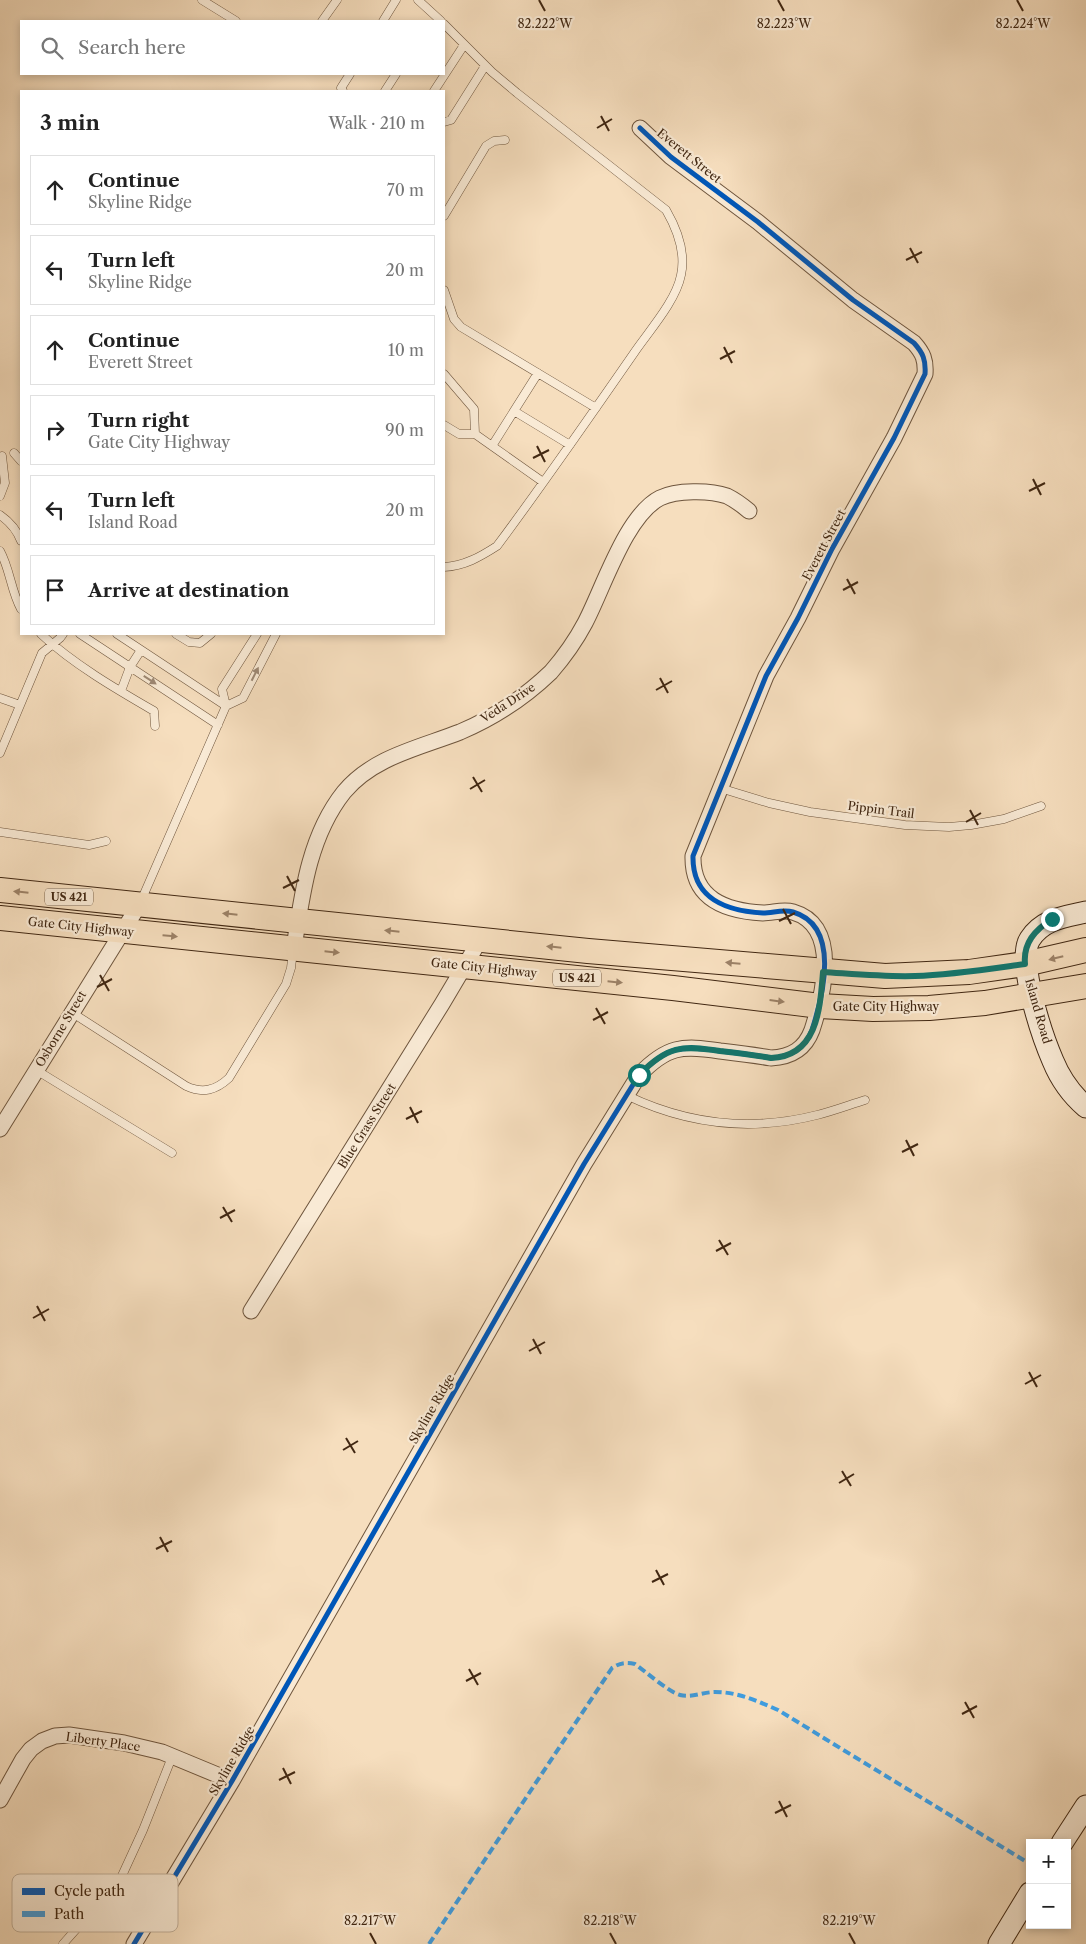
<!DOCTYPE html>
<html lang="en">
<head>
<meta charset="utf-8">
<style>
  :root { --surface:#fff; --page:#f2f2f2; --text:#222; --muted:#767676; --line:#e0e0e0 }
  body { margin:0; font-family:"Libre Caslon Text",serif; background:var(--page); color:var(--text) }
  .controls { position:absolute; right:15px; bottom:15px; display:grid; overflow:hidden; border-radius:0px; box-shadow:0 2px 8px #0003 }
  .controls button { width:45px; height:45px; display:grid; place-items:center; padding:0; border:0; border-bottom:1px solid var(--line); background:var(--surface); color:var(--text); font:25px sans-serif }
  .stop { position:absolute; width:15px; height:15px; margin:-11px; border:4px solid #0f766e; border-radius:50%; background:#fff }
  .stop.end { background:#0f766e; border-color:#fff; box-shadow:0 1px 5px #0008 }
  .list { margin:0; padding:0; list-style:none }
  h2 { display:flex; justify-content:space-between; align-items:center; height:65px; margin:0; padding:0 20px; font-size:21px }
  h2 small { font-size:16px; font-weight:400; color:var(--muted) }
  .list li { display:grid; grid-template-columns:32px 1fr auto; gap:15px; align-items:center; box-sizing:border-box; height:70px; margin:0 10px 10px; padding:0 10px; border:1px solid var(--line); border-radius:0px }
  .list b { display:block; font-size:19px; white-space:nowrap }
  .list p { margin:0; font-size:16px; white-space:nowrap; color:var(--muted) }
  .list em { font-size:16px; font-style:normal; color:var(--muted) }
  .icon { flex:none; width:28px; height:28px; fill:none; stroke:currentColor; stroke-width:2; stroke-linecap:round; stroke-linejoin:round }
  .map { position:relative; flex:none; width:1086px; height:1944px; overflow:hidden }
  .search { position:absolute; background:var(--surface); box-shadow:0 2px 8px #0003; left:20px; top:20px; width:425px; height:55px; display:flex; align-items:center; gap:12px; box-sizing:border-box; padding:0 18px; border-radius:0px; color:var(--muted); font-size:19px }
  .panel { position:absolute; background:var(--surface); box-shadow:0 2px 8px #0003; left:20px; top:90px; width:425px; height:545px; border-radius:0px }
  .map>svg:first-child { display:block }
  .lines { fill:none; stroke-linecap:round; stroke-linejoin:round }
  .lane-casing { stroke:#6e553d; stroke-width:9 }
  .street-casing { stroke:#6e553d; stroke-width:17 }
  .secondary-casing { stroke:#412712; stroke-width:23 }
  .primary-casing { stroke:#412712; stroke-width:26 }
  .lane { stroke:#f9ead5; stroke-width:8 }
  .street { stroke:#f9ead5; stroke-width:15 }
  .secondary { stroke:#f9ead5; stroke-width:21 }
  .primary { stroke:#f6debe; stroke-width:24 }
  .quiet { stroke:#3f9cde; stroke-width:4; stroke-dasharray:8 4; stroke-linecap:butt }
  .cycleway-casing { stroke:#f9ead5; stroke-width:8 }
  .cycleway { stroke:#0057b8; stroke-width:5 }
  .oneway { fill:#9d8874 }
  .oneway2 { fill:#9c8268 }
  .route { stroke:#0f766e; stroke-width:6 }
  .ticks { fill:none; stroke:#412712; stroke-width:2 }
  .labels { text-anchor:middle; stroke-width:4.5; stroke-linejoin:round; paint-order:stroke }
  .shield { fill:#f9ead5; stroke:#78624c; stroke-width:1 }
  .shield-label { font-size:11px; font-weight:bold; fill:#412712 }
  .street-label { font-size:12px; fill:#412712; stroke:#f9ead5 }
  .key { fill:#f9ead5; stroke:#c2b09a; stroke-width:1 }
  .key-label { font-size:14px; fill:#412712 }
  .ticks-label { font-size:12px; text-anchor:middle; fill:#412712; stroke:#f9ead5; stroke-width:4.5; stroke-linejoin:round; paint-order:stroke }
</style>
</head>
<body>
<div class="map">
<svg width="1086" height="1944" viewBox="0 0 1086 1944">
  <rect width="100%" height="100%" fill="#f6debe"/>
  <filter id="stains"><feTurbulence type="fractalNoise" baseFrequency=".004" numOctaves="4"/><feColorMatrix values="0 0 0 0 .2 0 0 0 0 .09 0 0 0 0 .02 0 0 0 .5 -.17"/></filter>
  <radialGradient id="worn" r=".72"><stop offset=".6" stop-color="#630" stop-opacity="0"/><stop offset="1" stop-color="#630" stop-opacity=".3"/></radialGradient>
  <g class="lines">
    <g class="lane-casing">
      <path id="lane" d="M202,0L236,21
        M418,0L441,21
        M322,21L337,0
        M383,21L396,0
        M444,24L492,72L517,93L666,210C677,229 686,252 681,275C676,301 649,331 634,353C589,418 544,483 497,546C480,557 464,566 444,567
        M343,91L341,88L350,74
        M385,91L396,74
        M434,91L464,45
        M444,122L451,120L485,66
        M444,216L486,146L494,141L505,140
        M444,290L454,319L461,327L596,408
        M538,373L514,411L570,445
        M444,374L474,409L475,434
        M444,425L459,434H475L543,482
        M492,446L514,411
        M14,453L21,461
        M0,496L5,483L2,456
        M0,515C10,522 17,530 21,541
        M0,551C10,569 11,591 21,609
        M41,634C73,664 116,689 154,711L155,726
        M80,634L218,725
        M117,634L226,706
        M176,634L189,642L200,643L211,634
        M121,691L130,667L141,650
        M0,698L20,705
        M226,706L222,689L257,634
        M0,753L42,653L60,638L63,634
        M720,788L769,803L810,812L905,825L949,827L971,825L1004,819L1041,806
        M0,832L89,845L106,841
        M141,901L226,706L243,698L276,634
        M71,1012L186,1086C203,1094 216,1090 229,1078L286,984L291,968L293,950
        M36,1070L172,1153
        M626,1095C688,1125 750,1132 817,1115C833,1111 849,1105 865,1100
        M63,1944L120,1880L143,1830L172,1757"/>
    </g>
    <g class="street-casing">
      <path id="street" d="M294,948C302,894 309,836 344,792C373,757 419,748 460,732C493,718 525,697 551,672C564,657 576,640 585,623C603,589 626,515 660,498C676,490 710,490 727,496C735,500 742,505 749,511
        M0,1129L139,905
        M251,1311L442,1004L480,940
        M0,1800L23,1759L31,1749L42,1741L55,1736L69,1735L124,1743L162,1752L232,1781
        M134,1944L232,1781L584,1164L639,1075C667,1046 682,1045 720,1051C737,1053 754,1055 771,1058C791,1057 805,1049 812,1030C823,996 841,926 793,912C783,909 773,913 763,913C726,911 692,899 693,856L766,676L798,618L832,549L894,438L925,374C926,360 923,353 914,343L853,300L758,222L671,157L640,128"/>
    </g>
    <g class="secondary-casing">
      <path id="secondary" d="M1086,912C1064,917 1043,919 1030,939C1016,960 1043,1038 1053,1061C1060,1078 1072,1095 1086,1107
        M1062,1843L1086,1806
        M999,1944L1030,1893"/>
    </g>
    <g class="primary-casing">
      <path id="primary" d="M0,890L588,951L885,976L969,972L1025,964L1086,950
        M0,918L673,988L820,1006L873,1009L929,1008L985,1003L1086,986"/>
    </g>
    <use href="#lane" class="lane"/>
    <use href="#street" class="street"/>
    <use href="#secondary" class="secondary"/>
    <use href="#primary" class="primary"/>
    <path class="quiet" d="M429,1944L612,1668C620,1663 625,1662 635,1664C646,1672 669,1692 680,1695C692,1698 703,1692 715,1692C738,1692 757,1701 778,1710L1030,1864"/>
    <g class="cycleway-casing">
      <path id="cycleway" d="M134,1944L232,1781L584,1164L639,1075C667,1046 682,1045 720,1051C737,1053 754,1055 771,1058C791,1057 805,1049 812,1030C823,996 841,926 793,912C783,909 773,913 763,913C726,911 692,899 693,856L766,676L798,618L832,549L894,438L925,374C926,360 923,353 914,343L853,300L758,222L671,157L640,128"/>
    </g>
    <use href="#cycleway" class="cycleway"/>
  </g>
  <defs><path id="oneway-solid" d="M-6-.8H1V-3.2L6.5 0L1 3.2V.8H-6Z" transform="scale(1.25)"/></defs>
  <g class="oneway">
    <use href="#oneway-solid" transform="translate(255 674) rotate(-63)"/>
    <use href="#oneway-solid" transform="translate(150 680) rotate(33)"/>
  </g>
  <g class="oneway2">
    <use href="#oneway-solid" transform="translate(21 892) rotate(-174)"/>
    <use href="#oneway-solid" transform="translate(230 914) rotate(-174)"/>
    <use href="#oneway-solid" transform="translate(392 931) rotate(-174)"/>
    <use href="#oneway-solid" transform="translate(170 936) rotate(5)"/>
    <use href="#oneway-solid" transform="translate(554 947) rotate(-174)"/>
    <use href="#oneway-solid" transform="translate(332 952) rotate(6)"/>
    <use href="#oneway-solid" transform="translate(1056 958) rotate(166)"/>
    <use href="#oneway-solid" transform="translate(733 963) rotate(-175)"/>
    <use href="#oneway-solid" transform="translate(615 982) rotate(6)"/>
    <use href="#oneway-solid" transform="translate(777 1001) rotate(7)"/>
  </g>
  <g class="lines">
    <path class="route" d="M639,1075C667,1046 682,1045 720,1051C737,1053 754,1055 771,1058C818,1056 820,1008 823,972C854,974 884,977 915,976C952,975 989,969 1025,964C1023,943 1035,930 1052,919"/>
  </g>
  <path class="ticks" d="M539,0L545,11M778,0L784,11M1017,0L1023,11M601,116L609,131M597,128L612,119M910,248L918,263M906,260L922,252M724,347L732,363M720,359L735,351M537,446L545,462M533,458L549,450M1033,479L1041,495M1029,491L1045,483M847,579L855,594M843,590L858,582M660,678L668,693M656,690L672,681M473,777L482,792M470,789L485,780M970,810L978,825M966,822L981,813M287,876L295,891M283,888L299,880M783,909L791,924M779,921L795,913M100,975L109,991M97,987L112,979M596,1008L605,1024M593,1020L608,1012M410,1107L418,1123M406,1119L422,1111M906,1140L914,1156M902,1152L918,1144M223,1207L232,1222M220,1218L235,1210M719,1240L728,1255M716,1251L731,1243M37,1306L45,1321M33,1318L49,1309M533,1339L541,1354M529,1351L545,1342M1029,1372L1037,1387M1025,1384L1041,1375M346,1438L355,1453M343,1450L358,1441M842,1471L851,1486M839,1483L854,1474M160,1537L168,1552M156,1549L172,1541M656,1570L664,1585M652,1582L668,1574M469,1669L478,1685M466,1681L481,1673M965,1702L974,1718M962,1714L977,1706M283,1768L291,1784M279,1780L295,1772M779,1801L787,1817M775,1813L791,1805M370,1933L376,1944M610,1933L616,1944M849,1933L855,1944"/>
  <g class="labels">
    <g class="shield">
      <rect x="45" y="888.5" width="48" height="17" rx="4"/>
      <rect x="553" y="969.5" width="48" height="17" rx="4"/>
    </g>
    <g class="shield-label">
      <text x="69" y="901">US 421</text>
      <text x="577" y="982">US 421</text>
    </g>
    <g class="street-label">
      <text transform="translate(689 156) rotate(39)" y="4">Everett Street</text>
      <text transform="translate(824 545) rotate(-62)" y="4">Everett Street</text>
      <text transform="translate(508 703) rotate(-33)" y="4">Veda Drive</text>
      <text transform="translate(881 810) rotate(7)" y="4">Pippin Trail</text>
      <text transform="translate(81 927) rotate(6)" y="4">Gate City Highway</text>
      <text transform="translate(484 968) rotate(6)" y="4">Gate City Highway</text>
      <text x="886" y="1011">Gate City Highway</text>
      <text transform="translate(1038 1011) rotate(74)" y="4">Island Road</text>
      <text transform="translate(61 1029) rotate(-59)" y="4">Osborne Street</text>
      <text transform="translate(367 1126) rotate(-58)" y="4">Blue Grass Street</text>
      <text transform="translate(432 1409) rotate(-60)" y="4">Skyline Ridge</text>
      <text transform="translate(103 1742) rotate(8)" y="4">Liberty Place</text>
      <text transform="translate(232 1761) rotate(-60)" y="4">Skyline Ridge</text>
    </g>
  </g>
  <rect x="12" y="1874" width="166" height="58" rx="8" class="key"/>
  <rect x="22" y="1888" width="23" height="7" fill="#0057b8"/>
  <rect x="22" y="1911" width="23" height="6" fill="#3f9cde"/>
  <g class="key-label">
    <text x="54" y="1896">Cycle path</text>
    <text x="54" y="1919">Path</text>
  </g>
  <g class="ticks-label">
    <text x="784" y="28">82.223°W</text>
    <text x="1023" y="28">82.224°W</text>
    <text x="545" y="28">82.222°W</text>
    <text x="370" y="1925">82.217°W</text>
    <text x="610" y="1925">82.218°W</text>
    <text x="849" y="1925">82.219°W</text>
  </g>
  <rect width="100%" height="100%" filter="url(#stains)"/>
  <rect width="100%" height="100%" fill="url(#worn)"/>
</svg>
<div class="controls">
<button>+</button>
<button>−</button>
</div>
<div class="stop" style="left:639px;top:1075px"></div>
<div class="stop end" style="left:1052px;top:919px"></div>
<div class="search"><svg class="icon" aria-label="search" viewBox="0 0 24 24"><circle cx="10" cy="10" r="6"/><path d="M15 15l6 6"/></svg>Search here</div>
<section class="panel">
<h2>3 min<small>Walk · 210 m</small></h2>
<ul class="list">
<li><svg class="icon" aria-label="ahead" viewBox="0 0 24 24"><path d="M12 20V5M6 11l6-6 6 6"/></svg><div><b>Continue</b><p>Skyline Ridge</p></div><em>70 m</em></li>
<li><svg class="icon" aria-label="left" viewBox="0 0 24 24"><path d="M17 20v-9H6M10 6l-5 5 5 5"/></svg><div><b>Turn left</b><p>Skyline Ridge</p></div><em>20 m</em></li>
<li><svg class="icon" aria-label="ahead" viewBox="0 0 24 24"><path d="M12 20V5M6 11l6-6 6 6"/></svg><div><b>Continue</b><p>Everett Street</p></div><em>10 m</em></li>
<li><svg class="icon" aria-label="right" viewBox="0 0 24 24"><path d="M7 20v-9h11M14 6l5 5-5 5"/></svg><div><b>Turn right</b><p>Gate City Highway</p></div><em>90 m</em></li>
<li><svg class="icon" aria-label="left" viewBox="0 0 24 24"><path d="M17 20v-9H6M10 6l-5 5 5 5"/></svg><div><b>Turn left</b><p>Island Road</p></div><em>20 m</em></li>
<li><svg class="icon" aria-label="arrive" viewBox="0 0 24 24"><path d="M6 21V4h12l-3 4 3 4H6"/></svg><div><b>Arrive at destination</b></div></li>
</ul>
</section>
</div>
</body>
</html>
